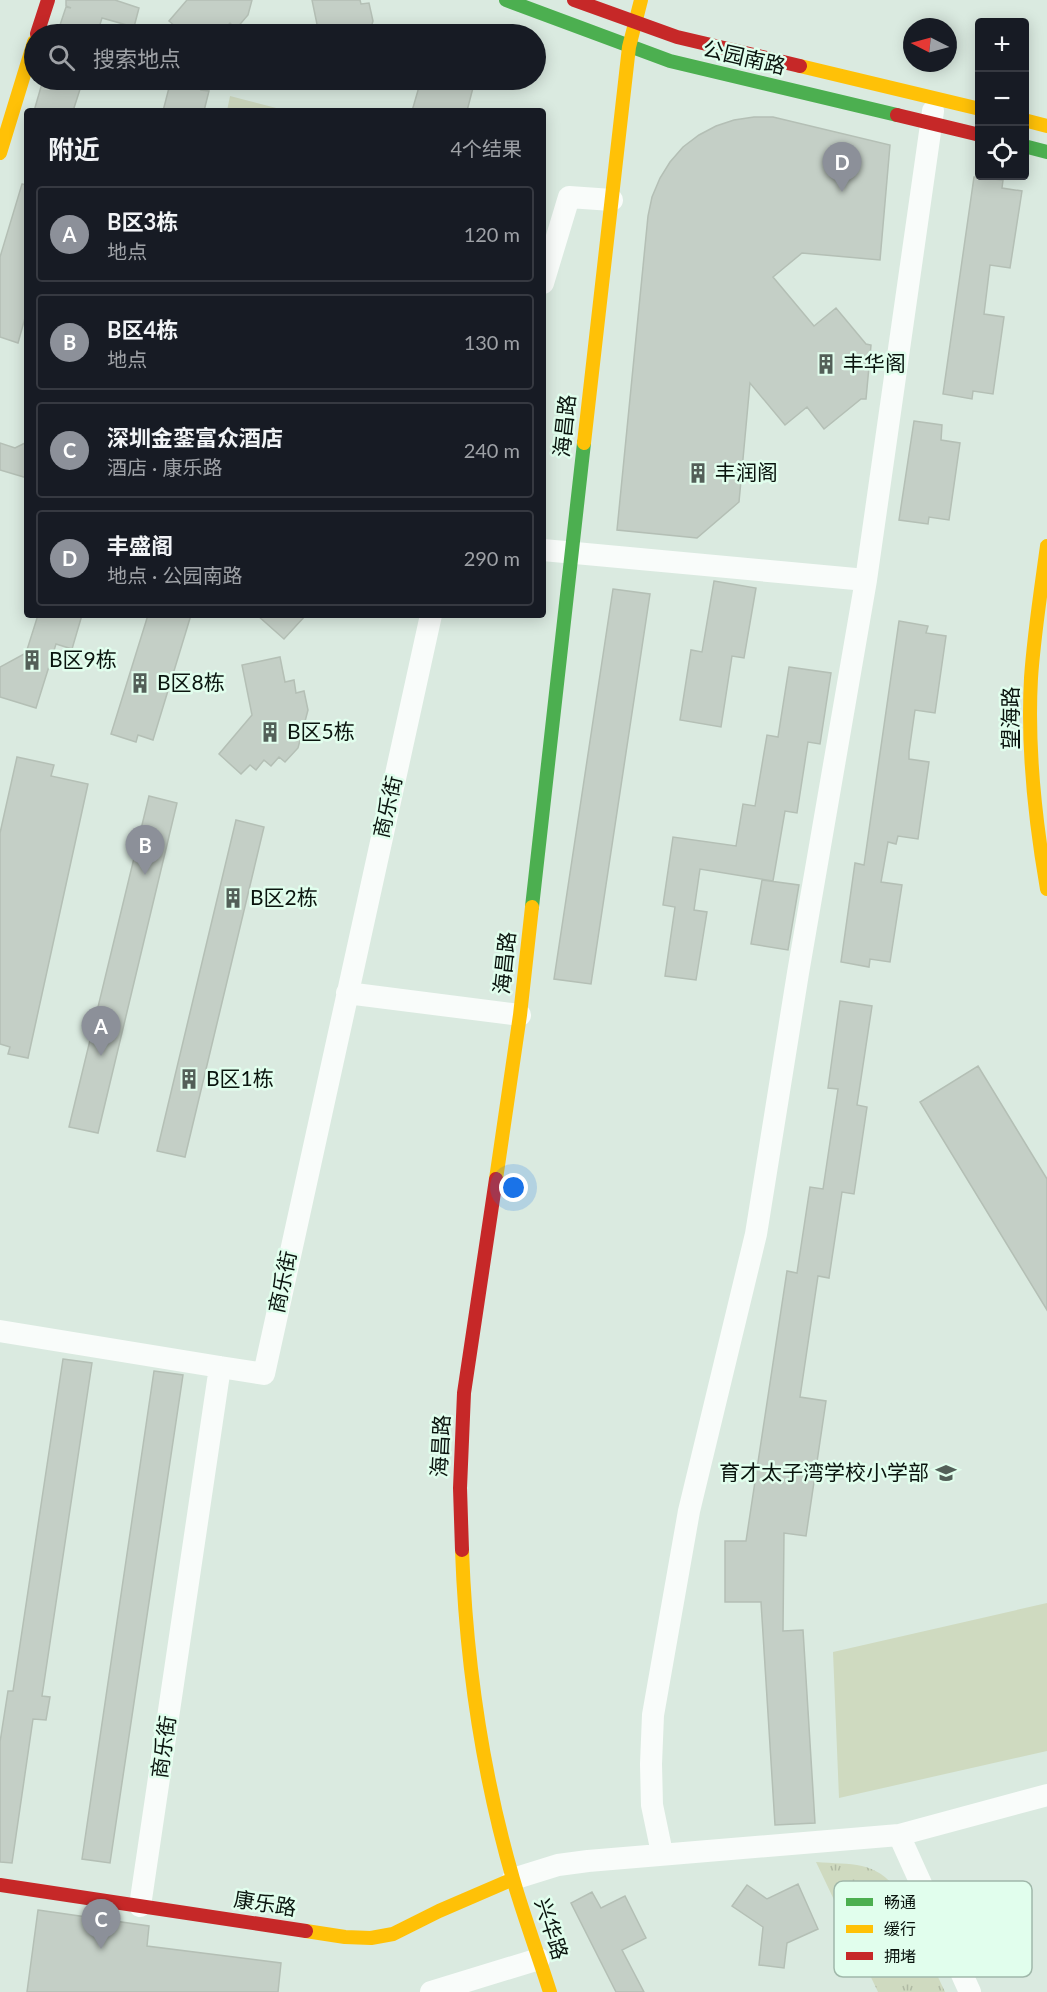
<!DOCTYPE html>
<html lang="zh">
<head>
<meta charset="utf-8">
<style>
  :root { --surface:#171b24; --page:#242831; --text:#f1f3f6; --muted:#9ea1a6; --line:#363941; --accent:#8c9099 }
  body { margin:0; font-family:Lato,"Noto Sans SC",sans-serif; background:var(--page); color:var(--text) }
  .controls { position:absolute; right:18px; top:18px; display:grid; overflow:hidden; border-radius:6px; box-shadow:0 3px 15px #0003 }
  .controls button { width:54px; height:54px; display:grid; place-items:center; padding:0; border:0; border-bottom:2px solid var(--line); background:var(--surface); color:var(--text); font:30px sans-serif }
  .compass { position:absolute; left:903px; top:18px; width:54px; height:54px; border-radius:50%; background:var(--surface); box-shadow:0 3px 15px #0003; rotate:276deg }
  .you { position:absolute; left:514px; top:1188px; width:21px; height:21px; margin:-15px; border:4px solid #fff; border-radius:50%; background:#1a73e8; box-shadow:0 0 0 9px #1a73e833 }
  .badge { display:grid; place-items:center; width:39px; height:39px; border-radius:50%; background:var(--accent); color:#fff; font-size:20px; font-weight:700 }
  .pin { position:absolute; translate:-50% -50px; filter:drop-shadow(0 2px 3px #0008) }
  .pin::after { content:''; position:absolute; top:32px; width:21px; height:18px; background:inherit; clip-path:polygon(0 0,100% 0,50% 100%) }
  .list { margin:0; padding:0; list-style:none }
  h2 { display:flex; justify-content:space-between; align-items:center; height:78px; margin:0; padding:0 24px; font-size:26px }
  h2 small { font-size:20px; font-weight:400; color:var(--muted) }
  .list li { display:grid; grid-template-columns:39px 1fr auto; gap:18px; align-items:center; box-sizing:border-box; height:96px; margin:0 12px 12px; padding:0 12px; border:2px solid var(--line); border-radius:6px }
  .list b { display:block; font-size:22px; white-space:nowrap }
  .list p { margin:0; font-size:20px; white-space:nowrap; color:var(--muted) }
  .list em { font-size:20px; font-style:normal; color:var(--muted) }
  .icon { flex:none; width:33px; height:33px; fill:none; stroke:currentColor; stroke-width:2; stroke-linecap:round; stroke-linejoin:round }
  .map { position:relative; flex:none; width:1047px; height:1992px; overflow:hidden }
  .search { position:absolute; background:var(--surface); box-shadow:0 3px 15px #0003; left:24px; top:24px; width:522px; height:66px; display:flex; align-items:center; gap:15px; box-sizing:border-box; padding:0 21px; border-radius:33px; color:var(--muted); font-size:22px }
  .panel { position:absolute; background:var(--surface); box-shadow:0 3px 15px #0003; left:24px; top:108px; width:522px; height:510px; border-radius:6px }
  .map>svg:first-child { display:block }
  .park { fill:url(#park-tufts) }
  .pitch { fill:#cfdac0 }
  .building { fill:#c4cfc6; stroke:#b4bfb5; stroke-width:1.5 }
  .lines { fill:none; stroke-linecap:round; stroke-linejoin:round }
  .street { stroke:#f9fcfa; stroke-width:22 }
  .fast { stroke:#4caf50; stroke-width:14 }
  .slow { stroke:#ffc107; stroke-width:14 }
  .jam { stroke:#c62828; stroke-width:14 }
  .labels { text-anchor:middle; stroke-width:5; stroke-linejoin:round; paint-order:stroke }
  .street-label { font-size:21px; fill:#0a140e; stroke:#e1feed }
  .poi-label { font-size:21px; fill:#0a140e; stroke:#e1feed; text-anchor:start }
  .key { fill:#e1feed; stroke:#a0b8aa; stroke-width:1.5 }
  .key-label { font-size:16px; fill:#0a140e }
</style>
</head>
<body>
<div class="map">
<svg width="1047" height="1992" viewBox="0 0 1047 1992">
  <defs>
    <pattern id="park-tufts" width="24" height="20" patternUnits="userSpaceOnUse" patternTransform="scale(1.5)"><rect width="24" height="20" fill="#cfdac0"/><path d="M3 7l-1-3M5 7V3M7 7l1-3M15 17l-1-3M17 17v-4M19 17l1-3" fill="none" stroke="#b0baa4"/></pattern>
  </defs>
  <rect width="100%" height="100%" fill="#daeae0"/>
  <path class="park" d="M816,1862C852,1865 875,1860 898,1891L945,1992H878Z"/>
  <path class="pitch" d="M230,96L284,110V111H227Z
    M1047,1603V1751L839,1798L833,1652Z"/>
  <path class="building" d="M66,0H115L139,8L134,27L102,18L97,34H57L66,7L71,8L66,6Z
    M187,0H252L248,15L236,29L230,23L220,34H184L169,21Z
    M312,0H360L361,4L369,3L373,21L369,34H319Z
    M43,80H83L73,111H34Z
    M171,80H203L201,90L209,91L204,111H163Z
    M421,80H475L467,111H412Z
    M754,117H773L890,145L880,260L802,253L773,277L814,326L836,308L866,344L871,345L866,399H861L824,429L807,407L785,425L750,383L739,502L697,538L617,530L648,216L652,197L660,178L670,162L683,147L699,135L716,126L734,120Z
    M974,177L1003,180L1002,188L1022,191L1010,268L990,265L984,314L1004,317L993,394L973,391L972,399L943,394Z
    M22,184L27,185V311L18,343L0,337V257Z
    M914,421L942,425L941,440L960,443L949,520L929,517L928,524L899,520Z
    M27,442V478L0,470V443L15,448Z
    M714,581L756,588L744,658L732,656L721,727L680,720L691,650L702,652Z
    M613,589L650,594L591,984L554,979Z
    M38,615H82L72,649L56,644L36,708L0,697V667L26,653Z
    M148,615H191L153,740L138,735L136,742L111,734Z
    M257,615H306L284,639Z
    M899,621L928,626L926,633L946,636L935,713L915,710L909,752V759L929,762L918,839L898,836L896,844L888,842L881,882L902,885L890,962L870,959L869,967L841,962L855,863L864,865Z
    M280,657L285,682L294,680L296,693L304,691L308,710L298,748L285,762L279,757L271,766L264,760L256,770L250,765L241,774L219,754L252,715L242,665Z
    M789,667L831,673L820,744L808,742L797,813L785,811L773,881L700,869L694,910L707,912L696,980L665,976L675,907L663,905L673,837L736,846L743,804L755,806L767,735L778,737Z
    M17,757L54,765L51,776L88,784L28,1058L8,1054L10,1047L0,1044V833Z
    M149,796L177,803L98,1133L69,1127Z
    M236,820L264,827L185,1157L157,1151Z
    M762,880L799,885L788,950L751,944Z
    M840,1001L872,1006L857,1105L867,1107L854,1194L842,1192L829,1278L818,1276L800,1397L826,1401L806,1536L784,1533L783,1631L803,1630L815,1823L775,1825L761,1602H725V1541H746L787,1271L797,1273L810,1187L823,1189L838,1089L828,1088Z
    M978,1066L1047,1179V1310L920,1102Z
    M63,1359L92,1363L42,1696L50,1697L46,1720L33,1719L12,1863L0,1862V1742L8,1691H13Z
    M154,1371L183,1375L110,1863L82,1859Z
    M798,1884L818,1929L787,1943L784,1968L759,1965L763,1927L732,1906L747,1885L767,1899Z
    M592,1892L601,1908L625,1896L646,1938L622,1950L644,1992H616L571,1903Z
    M38,1910L149,1926L147,1946L281,1963L278,1992H27Z"/>
  <g class="lines">
    <path class="street" d="M543,283L569,197L612,200
      M543,550L866,580
      M347,993L520,1015
      M0,1331L220,1367
      M899,1835L970,1992
      M662,1853L652,1805L651,1764L653,1715L689,1511L756,1234L798,973L866,580L933,111
      M513,1879L558,1865L588,1861L899,1835L1047,1795
      M140,1906L220,1367L264,1374L431,615
      M431,1992L539,1959"/>
    <path class="fast" d="M506,0L670,61L897,115
      M1024,146L1047,152
      M532,907L584,443"/>
    <path class="slow" d="M800,66L980,109
      M1024,120L1047,126
      M0,153L34,42
      M584,443L629,47L641,0
      M1047,546C1041,590 1034,634 1031,678C1027,749 1035,820 1047,889
      M496,1179L520,1015L532,907
      M462,1550C466,1661 482,1772 513,1879C524,1917 538,1954 550,1992
      M306,1931L345,1937L371,1938L393,1934L439,1911L513,1879"/>
    <path class="jam" d="M574,0L677,37L800,66
      M37,34L48,0
      M897,115L980,135
      M462,1550L460,1488L464,1393L496,1179
      M0,1885L306,1931"/>
  </g>
  <defs>
    <g id="building-bare" transform="scale(1.62)"><path d="M-4-6H4V6H1V3H-1V6H-4ZM-2.5-4.3h1.7v1.8h-1.7ZM.8-4.3h1.7v1.8H.8ZM-2.5-1h1.7V.8h-1.7ZM.8-1h1.7V.8H.8Z" fill="#535f58" stroke="#e1feed" stroke-width="2.5" paint-order="stroke"/></g>
    <g id="school-bare" transform="scale(1.62)"><path d="M0-5L7-2L0 1L-7-2ZM-4 1L0 2.5L4 1V4Q0 6-4 4Z" fill="#535f58" stroke="#e1feed" stroke-width="2.5" paint-order="stroke"/></g>
  </defs>
  <g fill-rule="evenodd">
    <use href="#building-bare" x="826" y="364"/>
    <use href="#building-bare" x="698" y="473"/>
    <use href="#building-bare" x="32" y="660"/>
    <use href="#building-bare" x="140" y="683"/>
    <use href="#building-bare" x="270" y="732"/>
    <use href="#building-bare" x="233" y="898"/>
    <use href="#building-bare" x="189" y="1079"/>
    <use href="#school-bare" x="946" y="1473"/>
  </g>
  <g class="labels">
    <g class="street-label">
      <text transform="translate(744 58) rotate(13)" y="7">公园南路</text>
      <text transform="translate(565 426) rotate(-84)" y="7">海昌路</text>
      <text transform="translate(1011 718) rotate(-90)" y="7">望海路</text>
      <text transform="translate(388 807) rotate(-77)" y="7">商乐街</text>
      <text transform="translate(505 963) rotate(-84)" y="7">海昌路</text>
      <text transform="translate(283 1282) rotate(-78)" y="7">商乐街</text>
      <text transform="translate(441 1446) rotate(-87)" y="7">海昌路</text>
      <text transform="translate(164 1747) rotate(-82)" y="7">商乐街</text>
      <text transform="translate(265 1904) rotate(9)" y="7">康乐路</text>
      <text transform="translate(551 1929) rotate(72)" y="7">兴华路</text>
    </g>
    <g class="poi-label">
      <text x="843" y="371">丰华阁</text>
      <text x="715" y="480">丰润阁</text>
      <text x="49" y="667">B区9栋</text>
      <text x="157" y="690">B区8栋</text>
      <text x="287" y="739">B区5栋</text>
      <text x="250" y="905">B区2栋</text>
      <text x="206" y="1086">B区1栋</text>
      <text x="929" y="1480" text-anchor="end">育才太子湾学校小学部</text>
    </g>
  </g>
  <rect x="834" y="1881" width="198" height="96" rx="9" class="key"/>
  <rect x="846" y="1898" width="27" height="8" fill="#4caf50"/>
  <rect x="846" y="1925" width="27" height="8" fill="#ffc107"/>
  <rect x="846" y="1952" width="27" height="8" fill="#c62828"/>
  <g class="key-label">
    <text x="884" y="1908">畅通</text>
    <text x="884" y="1935">缓行</text>
    <text x="884" y="1962">拥堵</text>
  </g>
</svg>
<div class="controls">
<button>+</button>
<button>−</button>
<button><svg class="icon" aria-label="locate" viewBox="0 0 24 24"><circle cx="12" cy="12" r="6"/><path d="M12 2v4M12 18v4M2 12h4M18 12h4"/></svg></button>
</div>
<svg class="compass" viewBox="-18 -18 36 36"><path d="M0-13l5 13h-10z" fill="#e53935"/><path d="M0 13l5-13h-10z" fill="#9ea1a6"/></svg>
<div class="you"></div>
<div class="pin badge" style="left:101px;top:1056px">A</div>
<div class="pin badge" style="left:145px;top:875px">B</div>
<div class="pin badge" style="left:101px;top:1949px">C</div>
<div class="pin badge" style="left:842px;top:192px">D</div>
<div class="search"><svg class="icon" aria-label="search" viewBox="0 0 24 24"><circle cx="10" cy="10" r="6"/><path d="M15 15l6 6"/></svg>搜索地点</div>
<section class="panel">
<h2>附近<small>4个结果</small></h2>
<ul class="list">
<li><span class="badge">A</span><div><b>B区3栋</b><p>地点</p></div><em>120 m</em></li>
<li><span class="badge">B</span><div><b>B区4栋</b><p>地点</p></div><em>130 m</em></li>
<li><span class="badge">C</span><div><b>深圳金銮富众酒店</b><p>酒店 · 康乐路</p></div><em>240 m</em></li>
<li><span class="badge">D</span><div><b>丰盛阁</b><p>地点 · 公园南路</p></div><em>290 m</em></li>
</ul>
</section>
</div>
</body>
</html>
